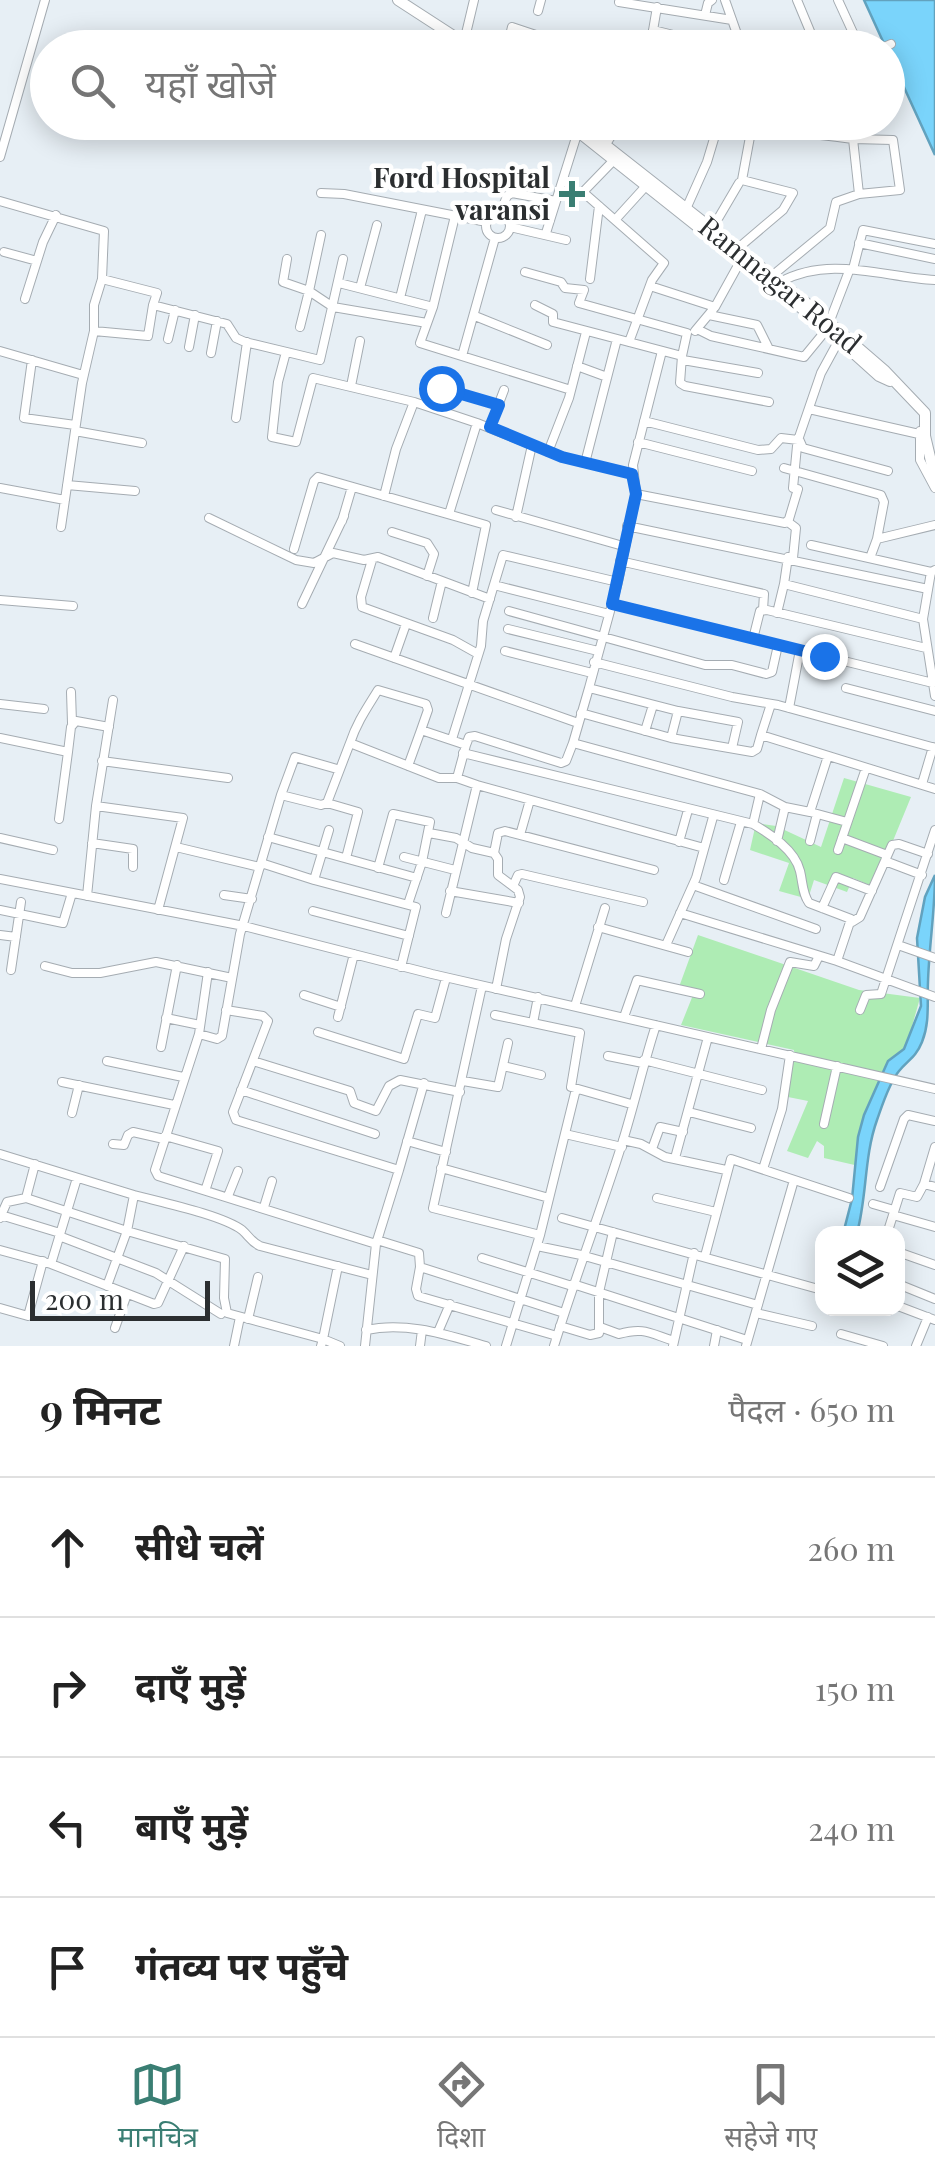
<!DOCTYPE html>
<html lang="hi">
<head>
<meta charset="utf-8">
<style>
  :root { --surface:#fff; --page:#f6f6f6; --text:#222; --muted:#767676; --line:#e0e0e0; --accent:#3a7e73 }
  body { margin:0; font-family:"Playfair Display","Noto Sans Devanagari",serif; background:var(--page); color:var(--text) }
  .controls { position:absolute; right:30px; bottom:30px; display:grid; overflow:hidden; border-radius:20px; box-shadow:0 5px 25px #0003 }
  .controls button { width:90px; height:90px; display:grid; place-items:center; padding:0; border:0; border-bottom:2px solid var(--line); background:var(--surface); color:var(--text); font:50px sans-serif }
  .scale { position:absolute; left:30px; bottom:25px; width:180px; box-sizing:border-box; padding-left:10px; border:5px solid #2b2e30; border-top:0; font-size:28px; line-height:35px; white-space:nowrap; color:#2b2e30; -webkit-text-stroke:8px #fff; paint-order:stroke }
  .stop { position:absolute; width:30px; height:30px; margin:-22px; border:8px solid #1a73e8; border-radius:50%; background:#fff }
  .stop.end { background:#1a73e8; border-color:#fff; box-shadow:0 2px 10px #0008 }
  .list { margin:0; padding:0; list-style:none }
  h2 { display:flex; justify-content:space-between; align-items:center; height:130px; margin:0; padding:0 40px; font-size:42px }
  h2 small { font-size:32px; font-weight:400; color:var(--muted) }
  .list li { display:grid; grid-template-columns:65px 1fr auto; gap:30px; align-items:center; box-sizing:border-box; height:140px; padding:0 40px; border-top:2px solid var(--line) }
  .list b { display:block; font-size:38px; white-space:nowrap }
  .list em { font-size:32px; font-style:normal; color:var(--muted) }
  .icon { flex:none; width:55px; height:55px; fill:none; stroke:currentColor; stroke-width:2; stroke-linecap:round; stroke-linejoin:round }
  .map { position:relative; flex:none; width:935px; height:1346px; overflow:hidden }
  .search { position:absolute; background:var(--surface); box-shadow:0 5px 25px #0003; left:30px; right:30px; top:30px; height:110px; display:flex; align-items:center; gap:25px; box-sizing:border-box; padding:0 35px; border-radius:55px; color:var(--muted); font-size:38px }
  .sheet { height:690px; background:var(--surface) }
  nav { display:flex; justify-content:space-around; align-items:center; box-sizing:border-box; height:140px; border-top:2px solid var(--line); background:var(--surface); font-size:28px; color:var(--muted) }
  nav a { display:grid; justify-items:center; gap:5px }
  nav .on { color:var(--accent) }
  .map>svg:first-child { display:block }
  .green { fill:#aeecb4 }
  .water { fill:#7ad4fb; stroke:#62a2be; stroke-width:2.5 }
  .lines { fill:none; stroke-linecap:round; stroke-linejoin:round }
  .street-casing { stroke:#a5acb2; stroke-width:10 }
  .secondary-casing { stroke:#a5acb2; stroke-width:12 }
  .street { stroke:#fff; stroke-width:8 }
  .secondary { stroke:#fff; stroke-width:10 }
  .route { stroke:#1a73e8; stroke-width:12 }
  .poi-dot { fill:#3a7e73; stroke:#fff; stroke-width:4 }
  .labels { text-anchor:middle; stroke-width:9; stroke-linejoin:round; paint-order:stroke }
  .poi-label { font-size:28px; font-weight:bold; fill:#2b2e30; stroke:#fff; text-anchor:end }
  .street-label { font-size:28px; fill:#2b2e30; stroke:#fff }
</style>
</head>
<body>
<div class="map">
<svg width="935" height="1346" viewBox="0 0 935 1346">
  <rect width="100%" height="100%" fill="#e7eff5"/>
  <path class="green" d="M844,778L911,797L874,887L853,878L847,892L814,880L808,899L779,891L789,863L750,850L756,823L776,826L821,847Z
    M698,935L859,990L920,998L903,1058L890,1069L859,1166L824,1158V1146L817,1141L808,1158L787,1151L808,1101L788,1097L794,1050L681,1025L695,990L679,987Z"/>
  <path class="water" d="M864,0H935V155Z
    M935,875C935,911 929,946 928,982C927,1003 930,1022 922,1042C916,1057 908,1060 899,1071C889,1083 882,1106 877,1120C864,1156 867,1197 857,1233L843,1234L852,1199L858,1137L864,1115L888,1061L904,1049L921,1006L917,938L925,897Z"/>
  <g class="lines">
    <g class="street-casing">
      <path id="street" d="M725,0L742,48
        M797,0L817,48
        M838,0L860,48
        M619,2L732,20
        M538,11L541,0
        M705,15L708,3L712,0
        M653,30L706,43
        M464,42L474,0
        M507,48L512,27L575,48
        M650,48L657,7
        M707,48L706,43L739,48
        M882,48L891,44
        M738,122C776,132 814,133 853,139L859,194
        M606,144L620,122
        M0,157L45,0
        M614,160L583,192L664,263L652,280L629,342
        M321,193L344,194L487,222
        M0,201L104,231L102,279L94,305V331L82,383L61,527
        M686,209L707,162L719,122
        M486 226a12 12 0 1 1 24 0a12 12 0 1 1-24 0Z
        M500,214L507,196L512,193L556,201
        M455,216L433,307L420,343L571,390
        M615,220L645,187
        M510,227L566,240
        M710,227L719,217L739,183
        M546,233L579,128
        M321,235L309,291L333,307L427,323
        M859,243L935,259
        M737,249L783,210L793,193L742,180L752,126
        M4,252L37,261
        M287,259L283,282L309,291L300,327
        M525,272L561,282L565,288L584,290L579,303L687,333L682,356
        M773,275L830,228L836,202L859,194L900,190L893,140L853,139
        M102,279L157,293L153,305L227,324L236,338L245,342L320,360L343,259
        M590,279L599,206
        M780,282C830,255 882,277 935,280
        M339,283L433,307
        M650,286L715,307
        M360,288L377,225
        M400,298L422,210
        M25,299L43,242L56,215
        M535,305L553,314V322L682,356L680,383L685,386L769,402
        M709,315L757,325L768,347
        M475,316L547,345
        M829,323L849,271L853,269L863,230L935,244
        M699,330L711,336L804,357L827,329
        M94,331L148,336L153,305
        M695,331L715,307L741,260
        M168,339L175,310
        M189,347L195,315
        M0,351L83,375
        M662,351L633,465L636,494L618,582L589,688L678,711L671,738L752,752L757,749L761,735L935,789
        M286,352L278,382L272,437L296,442L313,378L414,402
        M211,353L217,321
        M462,356L495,238
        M32,360L24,418L75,425
        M683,360L758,373
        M577,366L607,377
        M351,386L360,341
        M441,388L499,405
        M809,409L919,434
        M236,418L247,342
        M644,421L758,450L771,449L781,438L798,440L821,373L839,340
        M490,427L504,390
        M75,431L142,443
        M920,431V460L935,488
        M799,439L803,448L888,471
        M638,442L752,471
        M548,452L569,398L586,332
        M585,463L617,339
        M784,468L881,495L884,502L877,539
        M67,485L135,491
        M0,488L65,500
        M793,488L797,446
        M636,494L785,523L789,519L798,489
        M384,496L396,449L414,402L477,423
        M496,510L623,546
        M449,514L477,423L563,457L632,474
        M516,517L532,445
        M209,518L296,560L314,563L333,553L364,560L378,557L442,581
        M342,521L352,487
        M788,522L796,528L793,558
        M627,526L928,589
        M392,532L427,543L434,554L427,576
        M811,545L931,572L935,570
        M294,549L314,481L318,477L486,525L472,593
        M788,557L784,584L923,619
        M870,558L877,539L935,525
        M372,560L361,597L362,607L453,640L478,654
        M620,561L764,594L763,610
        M931,572L923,619L935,696
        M494,585L609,614
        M0,600L73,606
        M302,604L344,516
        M612,604L933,683
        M509,611L705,665H732L766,674L772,672L778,645
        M777,613L784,584
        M433,618L442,581L490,599
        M508,629L598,651
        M753,639L760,611L767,610L926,648
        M355,644L578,723
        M505,651L592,673
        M394,658L406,624
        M594,662L732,697L778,705L935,748
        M589,688L573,743L760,794L785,807
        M846,688L935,711
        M71,692L72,723
        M0,704L44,709
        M789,708L800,650
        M678,711L738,722L732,748
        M581,713L671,738
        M645,731L653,705
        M761,735L771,704
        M0,738L68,752L59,819
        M452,739L481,646L483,621L503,555L618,582
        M350,743C357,722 367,708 378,690L426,704L428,710L421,730
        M466,745L469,737L475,736L561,763L566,761L573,743
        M68,752L71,727L76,721L109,727
        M463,753L753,824L760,794
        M828,756L810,812L847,822
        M102,761L228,778
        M408,766L421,730L466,745L457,778L477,785L446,913
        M922,784L933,747
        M477,785L704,848
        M281,795L295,757L337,769
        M327,803L358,812L346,858
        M96,806L183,818L158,910
        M753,824C770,834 795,850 800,871C803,883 802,893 809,903L851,919L837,961
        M429,833L456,838L472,848L494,853
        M520,835L530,800
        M268,837L417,878
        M0,838L53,850
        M842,838L887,855
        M777,841L785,807L810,812
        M810,841L817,814
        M679,842L688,810
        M92,843L133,849V867
        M176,847L260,867
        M838,850L866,768
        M404,857L455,870
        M885,861L922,875
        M261,863L314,880L329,830
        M378,868L393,814L430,822L422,862L408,904
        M0,879L244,926L432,974L935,1089
        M314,880L416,907L401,967
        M724,880L741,822
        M693,885L816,929
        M513,886L518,875L522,874L643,902
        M450,891L519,903
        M224,895L252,899
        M87,896L96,806L113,700
        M822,908L836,877L872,891
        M0,910L63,923L72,893
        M313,911L409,936
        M680,913L837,961L935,997
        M852,922L860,917L892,845L899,844L928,854
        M598,927L688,952
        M0,935L16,937
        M666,945L696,878L713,817
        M898,945L935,958
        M45,966L72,973H100L156,962L232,978
        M11,970L21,902
        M482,986L433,1208L540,1235
        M496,989L506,939L520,897L518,890L498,875V859L494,853L498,833L505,831L654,870
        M304,995L341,1007
        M575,1006L605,908
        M226,1010L263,1016L268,1021L233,1112L236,1120L399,1170L376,1244L365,1346
        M860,1010L866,995L881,994L935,830
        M495,1015L580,1033L571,1087L631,1104
        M338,1017L354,954
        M624,1017L637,980L700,994
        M166,1018L200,1025
        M533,1023L538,997
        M318,1032L404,1059L418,1014L435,1018L446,978
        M199,1034L208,972
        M161,1047L177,965
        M761,1049L771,1010L790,962L814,966L819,956
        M608,1056L643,1063
        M644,1060L762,1090
        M107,1061L183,1077
        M253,1061L350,1091L354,1103L376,1111L389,1086L400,1080L460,1092
        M503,1066L541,1075
        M463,1081L498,1087L508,1043
        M62,1082L174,1105
        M241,1090L375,1134
        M689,1112L751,1128
        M72,1113L79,1085
        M824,1124L837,1066
        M565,1134L622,1147
        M165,1136L218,1151L206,1188
        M623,1140L641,1144L665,1157L726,1170
        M407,1141L446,1152
        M113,1144L124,1145L128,1135L133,1132L164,1139
        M652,1149L660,1127L683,1132
        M0,1154L134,1195L127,1231L225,1259L224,1298L227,1313L323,1339L321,1346
        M675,1158L708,1037
        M441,1168L549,1198
        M763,1169L782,1109L790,1055
        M399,1170L424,1083
        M924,1184L935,1147
        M880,1187L904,1119L908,1115L935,1121
        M134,1195C160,1202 222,1215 242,1230C249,1236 251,1242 260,1246L372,1275
        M228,1196L238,1171
        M26,1198L127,1231L107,1286
        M657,1198L716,1212
        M873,1204L894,1210
        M264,1207L272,1181
        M1,1215L60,1233
        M893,1215L935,1227
        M0,1218L7,1202L26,1198L35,1164
        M562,1218L822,1290
        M887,1234L900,1193L917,1197L924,1184L935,1187
        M59,1236L156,1273L221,1314
        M377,1240L419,1253L420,1267L564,1313
        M376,1244L158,1176L155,1170L199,1034L217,1039L222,1036L240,934L281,795L321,805L327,803L350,743L439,778H457
        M537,1246L581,1255L758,1305
        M0,1250L51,1264L77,1178
        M898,1252L935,1265
        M705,1256L731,1159L849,1198
        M482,1258L572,1286
        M51,1264L154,1304L158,1303L184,1246
        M338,1266L323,1339L340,1346
        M420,1267L416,1289L418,1296L557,1336
        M573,1284L747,1340
        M898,1284L935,1299
        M898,1306L935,1320
        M0,1308L28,1316L43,1261
        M756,1313L812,1326
        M248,1319L258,1277
        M560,1326L590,1335L599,1333V1292L613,1232
        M600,1327L619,1334C644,1327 649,1333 674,1341
        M115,1328L127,1294
        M366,1330C406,1321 447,1335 486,1346
        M438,1332L450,1304
        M841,1334L883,1346
        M234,1346L240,1317
        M420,1346L422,1330
        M506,1346L540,1235L576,1089
        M554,1346C574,1281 598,1218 619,1153C633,1111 642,1068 656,1025
        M673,1346L694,1253
        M714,1346L717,1330
        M746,1346L794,1180
        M916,1346L928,1317"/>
    </g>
    <g class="secondary-casing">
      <path id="secondary" d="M398,0L472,48
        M566,122L727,250
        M576,122L804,301L884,370L925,413V436L935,478
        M757,272L810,315
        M849,349L879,376L890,381"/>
    </g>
    <use href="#street" class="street"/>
    <use href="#secondary" class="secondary"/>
  </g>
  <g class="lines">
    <path class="route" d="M441,388L499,405L490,427L562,457L632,474L636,494L612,604L824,656"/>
  </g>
  <path class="poi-dot" d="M567 179h10v10h10v10h-10v10h-10v-10h-10v-10h10z"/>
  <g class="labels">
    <g class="poi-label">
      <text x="550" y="188">Ford Hospital<tspan x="550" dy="32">varansi</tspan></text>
    </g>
    <g class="street-label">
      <text transform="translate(780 285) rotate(39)" y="10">Ramnagar Road</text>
    </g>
  </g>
</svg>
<div class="controls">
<button><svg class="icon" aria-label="layers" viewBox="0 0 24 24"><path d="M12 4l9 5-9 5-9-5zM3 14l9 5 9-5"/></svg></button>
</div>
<div class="scale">200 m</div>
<div class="stop" style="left:441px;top:388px"></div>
<div class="stop end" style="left:824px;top:656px"></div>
<div class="search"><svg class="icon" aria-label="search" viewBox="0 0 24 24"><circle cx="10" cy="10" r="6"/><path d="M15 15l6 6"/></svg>यहाँ खोजें</div>
</div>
<section class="sheet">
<h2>9 मिनट<small>पैदल · 650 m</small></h2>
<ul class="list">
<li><svg class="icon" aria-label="ahead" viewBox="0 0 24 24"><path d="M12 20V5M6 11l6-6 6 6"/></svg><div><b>सीधे चलें</b></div><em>260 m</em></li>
<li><svg class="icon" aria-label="right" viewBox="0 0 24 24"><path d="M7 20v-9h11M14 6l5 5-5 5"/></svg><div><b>दाएँ मुड़ें</b></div><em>150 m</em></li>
<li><svg class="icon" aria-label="left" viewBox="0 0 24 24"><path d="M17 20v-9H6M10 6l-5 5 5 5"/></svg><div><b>बाएँ मुड़ें</b></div><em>240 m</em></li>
<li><svg class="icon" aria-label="arrive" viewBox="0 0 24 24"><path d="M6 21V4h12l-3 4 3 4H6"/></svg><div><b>गंतव्य पर पहुँचे</b></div></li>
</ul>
</section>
<nav>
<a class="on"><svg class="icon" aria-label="map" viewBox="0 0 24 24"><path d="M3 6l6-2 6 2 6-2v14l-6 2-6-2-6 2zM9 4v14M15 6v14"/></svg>मानचित्र</a>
<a><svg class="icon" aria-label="directions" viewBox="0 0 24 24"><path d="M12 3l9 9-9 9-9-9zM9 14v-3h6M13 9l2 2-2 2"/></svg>दिशा</a>
<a><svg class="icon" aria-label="saved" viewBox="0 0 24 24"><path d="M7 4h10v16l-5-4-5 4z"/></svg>सहेजे गए</a>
</nav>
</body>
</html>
